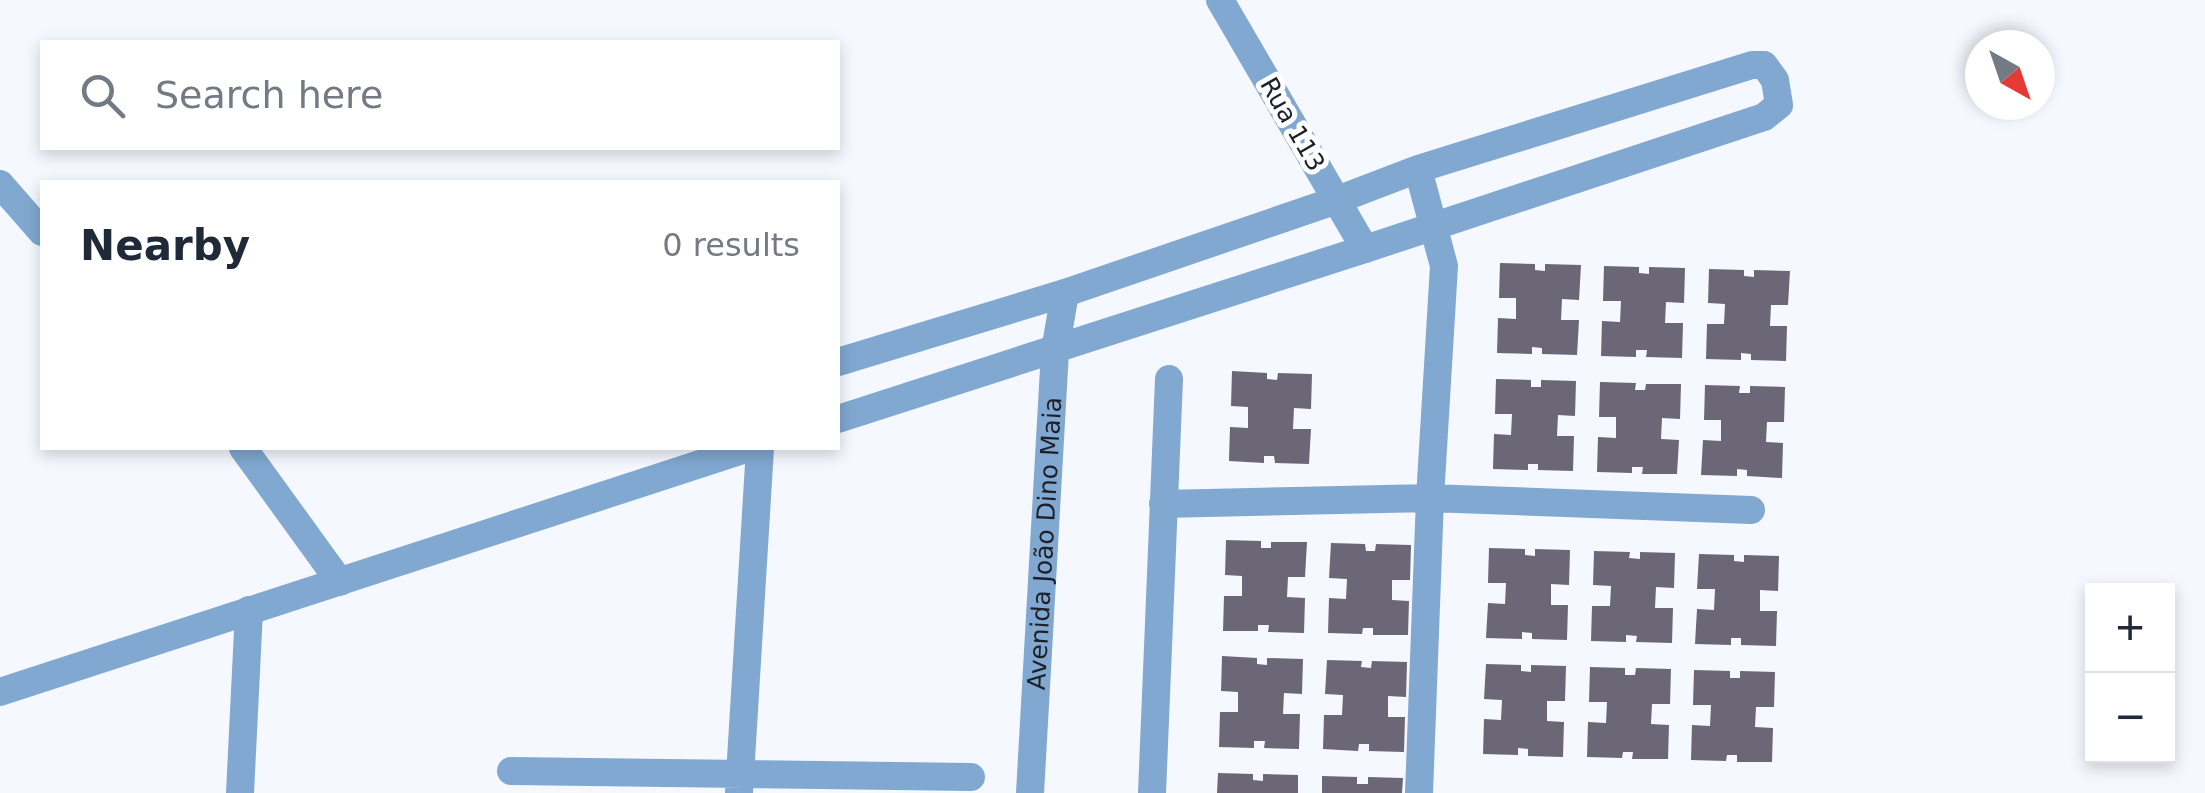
<!DOCTYPE html>
<html lang="en">
<head>
<meta charset="utf-8">
<style>
  :root { --surface:#fff; --page:#f2f2f3; --text:#1f2937; --muted:#747a83; --line:#e0e1e3 }
  body { margin:0; font-family:"DejaVu Sans",sans-serif; background:var(--page); color:var(--text) }
  .controls { position:absolute; right:30px; bottom:30px; display:grid; overflow:hidden; border-radius:0px; box-shadow:0 5px 15px #0003 }
  .controls button { width:90px; height:90px; display:grid; place-items:center; padding:0; border:0; border-bottom:2px solid var(--line); background:var(--surface); color:var(--text); font:50px sans-serif }
  .compass { position:absolute; left:1965px; top:30px; width:90px; height:90px; border-radius:50%; background:var(--surface); box-shadow:0 5px 15px #0003; rotate:140deg }
  .list { margin:0; padding:0; list-style:none }
  h2 { display:flex; justify-content:space-between; align-items:center; height:130px; margin:0; padding:0 40px; font-size:42px }
  h2 small { font-size:32px; font-weight:400; color:var(--muted) }
  .icon { flex:none; width:55px; height:55px; fill:none; stroke:currentColor; stroke-width:2; stroke-linecap:round; stroke-linejoin:round }
  .map { position:relative; flex:none; width:2205px; height:793px; overflow:hidden }
  .search { position:absolute; background:var(--surface); box-shadow:0 5px 15px #0003; left:40px; top:40px; width:800px; height:110px; display:flex; align-items:center; gap:25px; box-sizing:border-box; padding:0 35px; border-radius:0px; color:var(--muted); font-size:38px }
  .panel { position:absolute; background:var(--surface); box-shadow:0 5px 15px #0003; left:40px; top:180px; width:800px; height:270px; border-radius:0px }
  .map>svg:first-child { display:block }
  .building { fill:#6b6777 }
  .lines { fill:none; stroke-linecap:round; stroke-linejoin:round }
  .minor { stroke:#81a8d0; stroke-width:28 }
  .tertiary { stroke:#81a8d0; stroke-width:28 }
  .labels { text-anchor:middle; stroke-width:10; stroke-linejoin:round; paint-order:stroke }
  .street-label { font-size:25px; fill:#1e2027; stroke:#fff }
</style>
</head>
<body>
<div class="map">
<svg width="2205" height="793" viewBox="0 0 2205 793">
  <rect width="100%" height="100%" fill="#f5f8ff"/>
  <path class="building" d="M1500,263L1535,264V270L1545,271V264L1581,265L1579,300L1562,299L1561,320H1579L1577,355L1542,354V348L1532,347V354L1497,353L1498,318L1516,319V298H1499Z
    M1604,266L1639,267V273L1649,274V267L1685,268L1684,303L1666,302L1665,323H1683L1682,358L1646,357L1647,350H1636V357L1601,356L1602,321L1620,322L1621,301H1603Z
    M1709,269L1744,270V276L1754,277V270L1790,271L1788,305H1771L1770,326H1787L1786,361L1751,360V354L1741,353V360L1706,359L1707,324H1724L1725,304L1708,303Z
    M1232,371L1267,373V379L1277,380L1278,373L1312,374L1311,409L1294,408L1293,429H1311L1309,464L1275,463L1274,456H1264V463L1229,461L1230,427L1248,428V407L1231,406Z
    M1496,379L1531,380V387H1541V380L1576,381L1575,416L1558,415L1557,436H1574L1573,471L1538,470V464H1528V470L1493,469L1494,434L1511,435L1512,414H1495Z
    M1600,382L1636,383L1635,390H1645L1646,384H1681L1680,419L1662,418L1661,439L1679,440L1677,474H1642L1643,467H1632V473L1597,472L1598,437L1616,438V417H1599Z
    M1705,385L1740,386L1739,393H1750V386L1785,387L1784,422H1767L1766,442L1783,443L1782,478L1747,476V470L1737,469V476L1701,475L1703,440L1721,441V420H1704Z
    M1226,540L1261,541V548H1271V542H1307L1305,577H1288L1287,597L1305,598L1304,633L1268,632L1269,625H1258V631H1223L1224,596H1242V576L1225,575Z
    M1331,543L1365,544L1366,551H1375L1376,544L1411,545L1410,580H1392V600L1409,601L1408,635H1373V628H1363L1362,634L1328,633L1329,598L1346,599L1347,579L1329,578Z
    M1489,548L1525,549V555L1535,556V549L1570,550L1569,585L1551,584V605H1568L1567,640L1532,639V633L1522,632V639L1486,638L1488,603L1505,604L1506,583H1488Z
    M1594,551L1630,552L1629,558L1640,559V552L1675,553L1674,588L1656,587L1655,608H1673L1672,643L1636,642L1637,636L1626,635V642L1591,641L1592,606H1610L1611,586L1593,585Z
    M1699,554L1734,555V561L1744,562V555L1779,556L1778,591L1760,590V611H1777L1776,646L1741,645V638H1731V645L1695,644L1697,609L1714,610L1715,589H1697Z
    M1222,656L1257,658V664L1267,665V658L1303,659L1302,694L1284,693L1283,714H1300L1299,749L1264,748L1265,741H1254V748L1219,747L1220,712H1238V692L1221,691Z
    M1327,660L1362,661L1361,667L1371,668L1372,661L1407,662L1406,697L1388,696V717H1405L1404,752L1369,751V744H1359L1358,751L1323,749L1324,715H1342L1343,695L1325,694Z
    M1486,664L1521,665V671L1531,672V665L1566,666L1565,701H1547V721L1564,722L1563,757L1528,756V749L1518,748V755L1483,754L1484,719L1501,720L1502,700L1484,699Z
    M1590,667L1625,668V675H1635L1636,668L1671,669L1670,704H1652L1651,724L1669,725L1668,759H1632L1633,752H1623L1622,758L1587,757L1588,722L1606,723L1607,702H1589Z
    M1694,670L1730,671V678H1740V671L1775,672L1774,707H1756L1755,727L1773,728L1772,762H1737V755H1727L1726,761L1691,760L1692,725L1710,726L1711,705H1693Z
    M1218,773L1253,774V780L1263,781V774L1298,775V793H1217Z
    M1322,776L1357,777V784H1368V777L1403,778L1402,793H1322Z"/>
  <g class="lines">
    <path class="minor" d="M1418,169L1444,266L1430,498L1419,793
      M0,184L42,232
      M1337,200L1418,169L1752,65H1764L1775,80L1779,105L1764,117L1365,249
      M243,448L340,582
      M1163,504L1430,498L1751,510
      M511,771L971,777
      M739,792L760,448
      M240,793L249,610
      M1152,793L1169,379"/>
    <g class="tertiary">
      <path d="M838,362L1065,293L1337,200"/>
      <path d="M838,419L1365,249L1220,0"/>
      <path d="M0,692L749,448"/>
      <path id="s1" d="M1030,793L1055,351L1065,293"/>
    </g>
  </g>
  <g class="labels">
    <g class="street-label">
      <text transform="translate(1293 124) rotate(60)" y="9">Rua 113</text>
      <text dy="9" stroke="none"><textPath href="#s1" startOffset="250">Avenida João Dino Maia</textPath></text>
    </g>
  </g>
</svg>
<div class="controls">
<button>+</button>
<button>−</button>
</div>
<svg class="compass" viewBox="-18 -18 36 36"><path d="M0-13l5 13h-10z" fill="#e53935"/><path d="M0 13l5-13h-10z" fill="#747a83"/></svg>
<div class="search"><svg class="icon" aria-label="search" viewBox="0 0 24 24"><circle cx="10" cy="10" r="6"/><path d="M15 15l6 6"/></svg>Search here</div>
<section class="panel">
<h2>Nearby<small>0 results</small></h2>
<ul class="list">
</ul>
</section>
</div>
</body>
</html>
